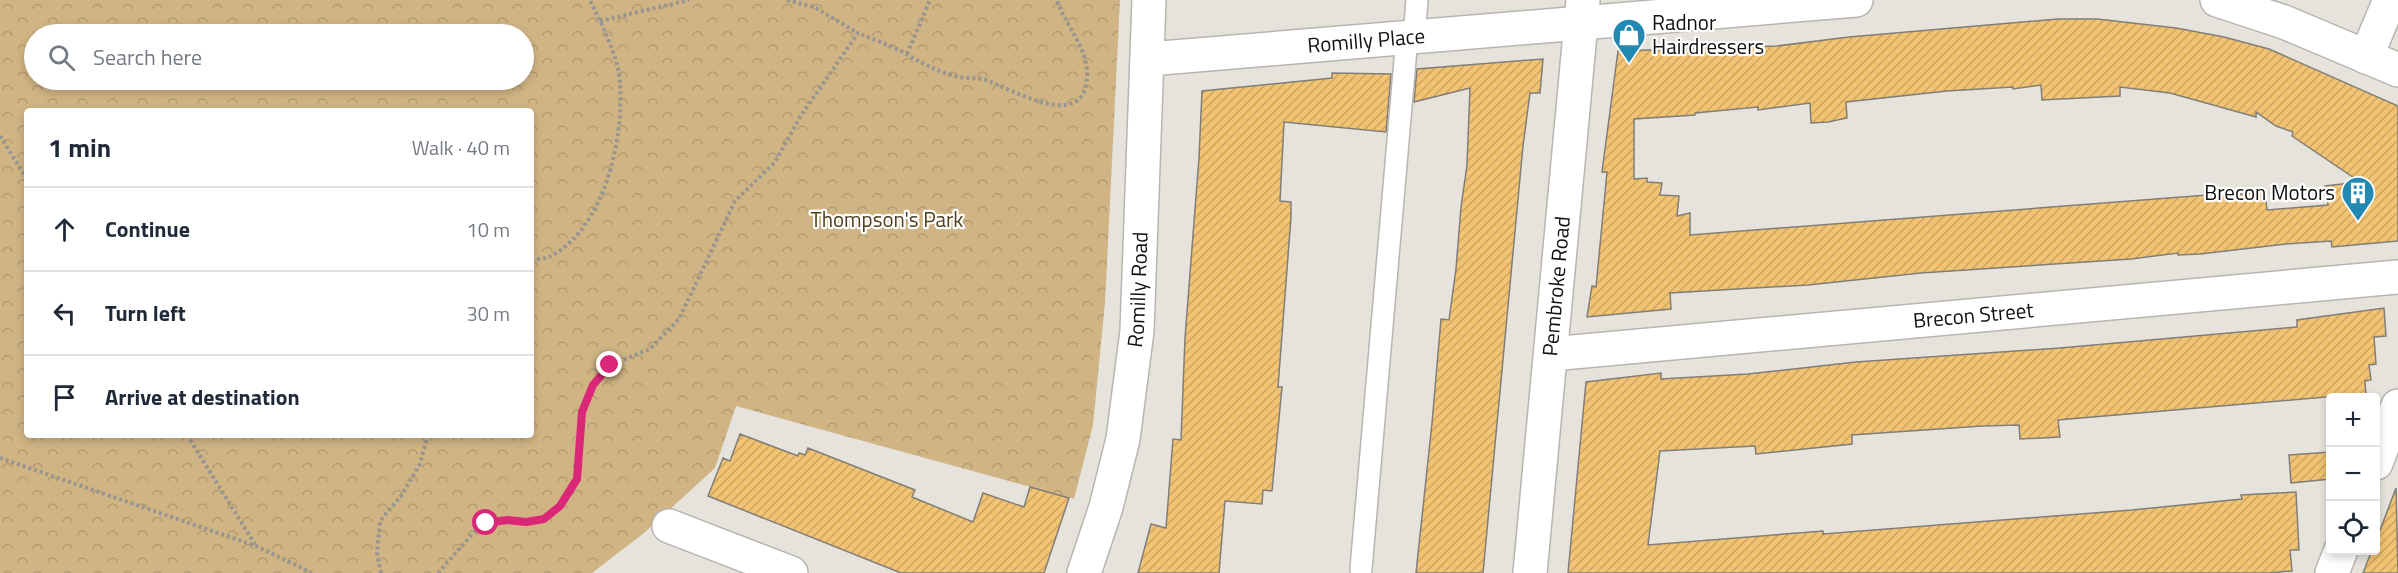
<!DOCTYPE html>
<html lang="en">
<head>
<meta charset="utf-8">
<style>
  :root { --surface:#fff; --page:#f6f6f7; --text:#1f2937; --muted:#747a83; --line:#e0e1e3 }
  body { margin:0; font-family:"Titillium Web",sans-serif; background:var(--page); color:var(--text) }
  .controls { position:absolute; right:18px; bottom:18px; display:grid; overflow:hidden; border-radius:6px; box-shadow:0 3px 9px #0003 }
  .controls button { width:54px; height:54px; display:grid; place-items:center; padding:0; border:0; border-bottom:2px solid var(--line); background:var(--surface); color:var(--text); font:30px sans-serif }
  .stop { position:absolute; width:18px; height:18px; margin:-14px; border:4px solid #db2777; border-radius:50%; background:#fff }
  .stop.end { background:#db2777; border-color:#fff; box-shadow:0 2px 6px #0008 }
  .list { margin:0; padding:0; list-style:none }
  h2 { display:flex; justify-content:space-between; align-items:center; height:78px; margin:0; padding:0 24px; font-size:26px }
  h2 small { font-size:20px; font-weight:400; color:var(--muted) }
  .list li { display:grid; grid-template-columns:39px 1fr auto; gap:18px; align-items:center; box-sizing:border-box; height:84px; padding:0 24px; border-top:2px solid var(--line) }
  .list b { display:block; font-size:22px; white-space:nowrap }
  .list em { font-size:20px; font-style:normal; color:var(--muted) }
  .icon { flex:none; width:33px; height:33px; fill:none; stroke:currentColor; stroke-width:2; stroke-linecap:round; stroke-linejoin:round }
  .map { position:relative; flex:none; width:2398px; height:573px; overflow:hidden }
  .search { position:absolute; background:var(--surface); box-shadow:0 3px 9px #0003; left:24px; top:24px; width:510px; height:66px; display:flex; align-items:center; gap:15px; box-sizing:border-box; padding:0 21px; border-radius:33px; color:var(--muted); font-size:22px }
  .panel { position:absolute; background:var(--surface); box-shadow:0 3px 9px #0003; left:24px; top:108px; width:510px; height:330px; border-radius:6px }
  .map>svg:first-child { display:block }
  .park { fill:url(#park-crowns); fill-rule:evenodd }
  .building { fill:url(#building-hatch); stroke:#817e78; stroke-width:1.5; fill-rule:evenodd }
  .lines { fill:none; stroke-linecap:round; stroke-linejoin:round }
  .service-casing { stroke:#b8b5af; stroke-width:24 }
  .minor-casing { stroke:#b8b5af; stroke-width:36 }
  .path { stroke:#979590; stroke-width:4; stroke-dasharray:3 3; stroke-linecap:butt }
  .service { stroke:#fff; stroke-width:21 }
  .minor { stroke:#fff; stroke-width:33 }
  .route { stroke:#db2777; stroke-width:8 }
  .labels { text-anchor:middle; stroke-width:4.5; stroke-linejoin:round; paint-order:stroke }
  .poi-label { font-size:21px; fill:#11100e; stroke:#fff; text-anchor:start }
  .street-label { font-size:21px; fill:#11100e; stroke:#fff }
  .park-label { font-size:21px; fill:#513e1c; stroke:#fff }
</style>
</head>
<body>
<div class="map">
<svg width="2398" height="573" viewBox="0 0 2398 573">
  <defs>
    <pattern id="park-crowns" width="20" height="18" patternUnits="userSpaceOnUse" patternTransform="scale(1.5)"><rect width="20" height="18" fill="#d0b484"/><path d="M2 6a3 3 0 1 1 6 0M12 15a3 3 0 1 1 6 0" fill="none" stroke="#b29a71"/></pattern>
    <pattern id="building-hatch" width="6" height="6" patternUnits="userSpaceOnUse" patternTransform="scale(1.5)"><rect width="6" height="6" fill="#f1c372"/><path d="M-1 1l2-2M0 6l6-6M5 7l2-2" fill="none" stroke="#cea662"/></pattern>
  </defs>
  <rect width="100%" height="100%" fill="#e6e3dd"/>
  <path class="park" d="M0,0H1120L1105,303L1093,425L1074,499L736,406L715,468L644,533L592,573H0ZM34,34H524V80H34ZM27,111H531V435H27Z"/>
  <path class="building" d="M2058,19H2097L2176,28L2224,37L2269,49L2398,106V241L2332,247L2331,241L2286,244L2200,254L2178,255V253L2131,259L1921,273L1808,285L1670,293L1671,309L1587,317L1592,286L1596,287L1607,172H1602L1618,51L1777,46L1849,37ZM2041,85L2042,100L2120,96V87L2170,93L2256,117V112L2276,126L2293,132L2292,136L2360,182L2325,186L2328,205L2267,210L2265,192L2220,196V194L1690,235V213L1677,216L1679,196L1660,195L1662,183L1647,182V178L1634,179V119L1695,115V113L1758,107V110L1810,103L1811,123L1828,122L1847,118L1846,102L1947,91L2013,87V89Z
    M1543,59L1540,93H1530L1523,146L1483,573H1416L1432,423L1441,319L1449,320L1456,269L1461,207L1467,165L1470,88L1414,102L1417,69Z
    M1332,73L1391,74L1386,132L1284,122L1280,201L1291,202V217L1278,387H1282L1272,491L1263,490L1262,504L1225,501L1219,573H1138L1151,524L1166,528L1173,439L1181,440L1185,338L1199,158L1202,91L1332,78Z
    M2384,308L2386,336L2374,337L2376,364L2369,365L2371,380L2365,381L2366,396L2349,395L2058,420L2060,437L2020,439L2019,425L1982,426L1852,435V444L1756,454L1755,446L1660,451L1648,545L1823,531V534L2132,510L2242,499L2241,495L2296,492L2299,550H2290L2292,571L2269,573H1568L1586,382L1661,373V379L1748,374L1856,362L2060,348L2297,327V320Z
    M740,434L798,456L799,453L805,455L808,448L915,490L912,497L973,522L983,493L1024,507L1030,487L1069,498L1044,573H901L708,496L723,458L730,461Z
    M2331,452V479L2291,483L2289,455Z
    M2396,488L2398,573H2363L2372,550H2376V541Z"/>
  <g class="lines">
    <g class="service-casing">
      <path id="service" d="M1414,37L1417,0
        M1361,569L1407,37"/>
    </g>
    <g class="minor-casing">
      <g id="minor">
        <path d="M2217,0L2284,22L2398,70"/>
        <path d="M2366,57L2390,0"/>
        <path id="s1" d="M1149,59L1856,0"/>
        <path id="s2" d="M1551,354L2398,277"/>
        <path d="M2376,463L2398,406"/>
        <path d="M669,526L791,573"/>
        <path id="s3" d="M1084,573L1106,507L1123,439L1137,331L1149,0"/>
        <path id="s4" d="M1530,573L1583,1"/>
        <path d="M2332,573L2341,550"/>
      </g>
    </g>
    <path class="path" d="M787,0L814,7L858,33
      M600,21L689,0
      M907,54L930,0
      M0,136L27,179
      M531,260C537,259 544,259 549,257C605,229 624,139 620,82C618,55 601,24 590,0
      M187,435L256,546
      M0,458L256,546L312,573
      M381,573L377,553L380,521L401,496L419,466L428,435
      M438,573L476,530L486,523L507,520L526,522L544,519L560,506L577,479L582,412L593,385L610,365L650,349L679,319L735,201L775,162L800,117L858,33C874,40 893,46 908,55C923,64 937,71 954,76C964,79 975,77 986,80C1012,89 1085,134 1087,76C1089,50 1065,25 1057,0"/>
    <use href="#service" class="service"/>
    <use href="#minor" class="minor"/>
  </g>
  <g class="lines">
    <path class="route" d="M486,523L507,520L526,522L544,519L560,506L577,479L582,412L593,385L610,365"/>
  </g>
  <defs>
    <g id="shop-pin" transform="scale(1.725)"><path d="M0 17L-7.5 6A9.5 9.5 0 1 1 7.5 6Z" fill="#2289b2" stroke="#fff"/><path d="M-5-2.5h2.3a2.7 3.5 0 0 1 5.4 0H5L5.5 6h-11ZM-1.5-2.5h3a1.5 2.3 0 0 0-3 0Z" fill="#fff"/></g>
    <g id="building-pin" transform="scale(1.725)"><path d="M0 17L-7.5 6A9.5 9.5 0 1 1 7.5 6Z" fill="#2289b2" stroke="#fff"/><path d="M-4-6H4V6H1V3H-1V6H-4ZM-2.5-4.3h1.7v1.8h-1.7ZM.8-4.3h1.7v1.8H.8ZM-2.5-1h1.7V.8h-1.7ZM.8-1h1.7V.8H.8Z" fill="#fff"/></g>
  </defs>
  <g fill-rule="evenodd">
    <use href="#shop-pin" x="1629" y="35"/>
    <use href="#building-pin" x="2358" y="193"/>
  </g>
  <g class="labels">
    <g class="poi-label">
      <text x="1652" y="30">Radnor<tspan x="1652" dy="24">Hairdressers</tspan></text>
      <text x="2335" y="200" text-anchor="end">Brecon Motors</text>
    </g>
    <g class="street-label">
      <text dy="7" stroke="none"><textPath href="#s1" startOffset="218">Romilly Place</textPath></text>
      <text dy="7" stroke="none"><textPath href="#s4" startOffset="288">Pembroke Road</textPath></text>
      <text dy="7" stroke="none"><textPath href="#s3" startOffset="290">Romilly Road</textPath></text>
      <text dy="7" stroke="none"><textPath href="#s2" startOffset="424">Brecon Street</textPath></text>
    </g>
    <g class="park-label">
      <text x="887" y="227">Thompson's Park</text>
    </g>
  </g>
</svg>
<div class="controls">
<button>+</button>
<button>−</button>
<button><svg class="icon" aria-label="locate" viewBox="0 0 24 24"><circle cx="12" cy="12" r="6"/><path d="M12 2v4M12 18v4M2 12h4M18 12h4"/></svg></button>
</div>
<div class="stop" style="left:486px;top:523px"></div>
<div class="stop end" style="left:610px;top:365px"></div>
<div class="search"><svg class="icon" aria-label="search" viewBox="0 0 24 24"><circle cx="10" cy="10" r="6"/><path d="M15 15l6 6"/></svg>Search here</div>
<section class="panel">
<h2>1 min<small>Walk · 40 m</small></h2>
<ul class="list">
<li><svg class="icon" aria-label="ahead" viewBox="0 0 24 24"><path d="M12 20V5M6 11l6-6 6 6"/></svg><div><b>Continue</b></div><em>10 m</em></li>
<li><svg class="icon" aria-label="left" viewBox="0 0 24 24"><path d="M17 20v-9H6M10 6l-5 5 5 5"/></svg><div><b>Turn left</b></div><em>30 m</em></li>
<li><svg class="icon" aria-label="arrive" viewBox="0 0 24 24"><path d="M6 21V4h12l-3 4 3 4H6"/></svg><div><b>Arrive at destination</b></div></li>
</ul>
</section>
</div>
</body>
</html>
